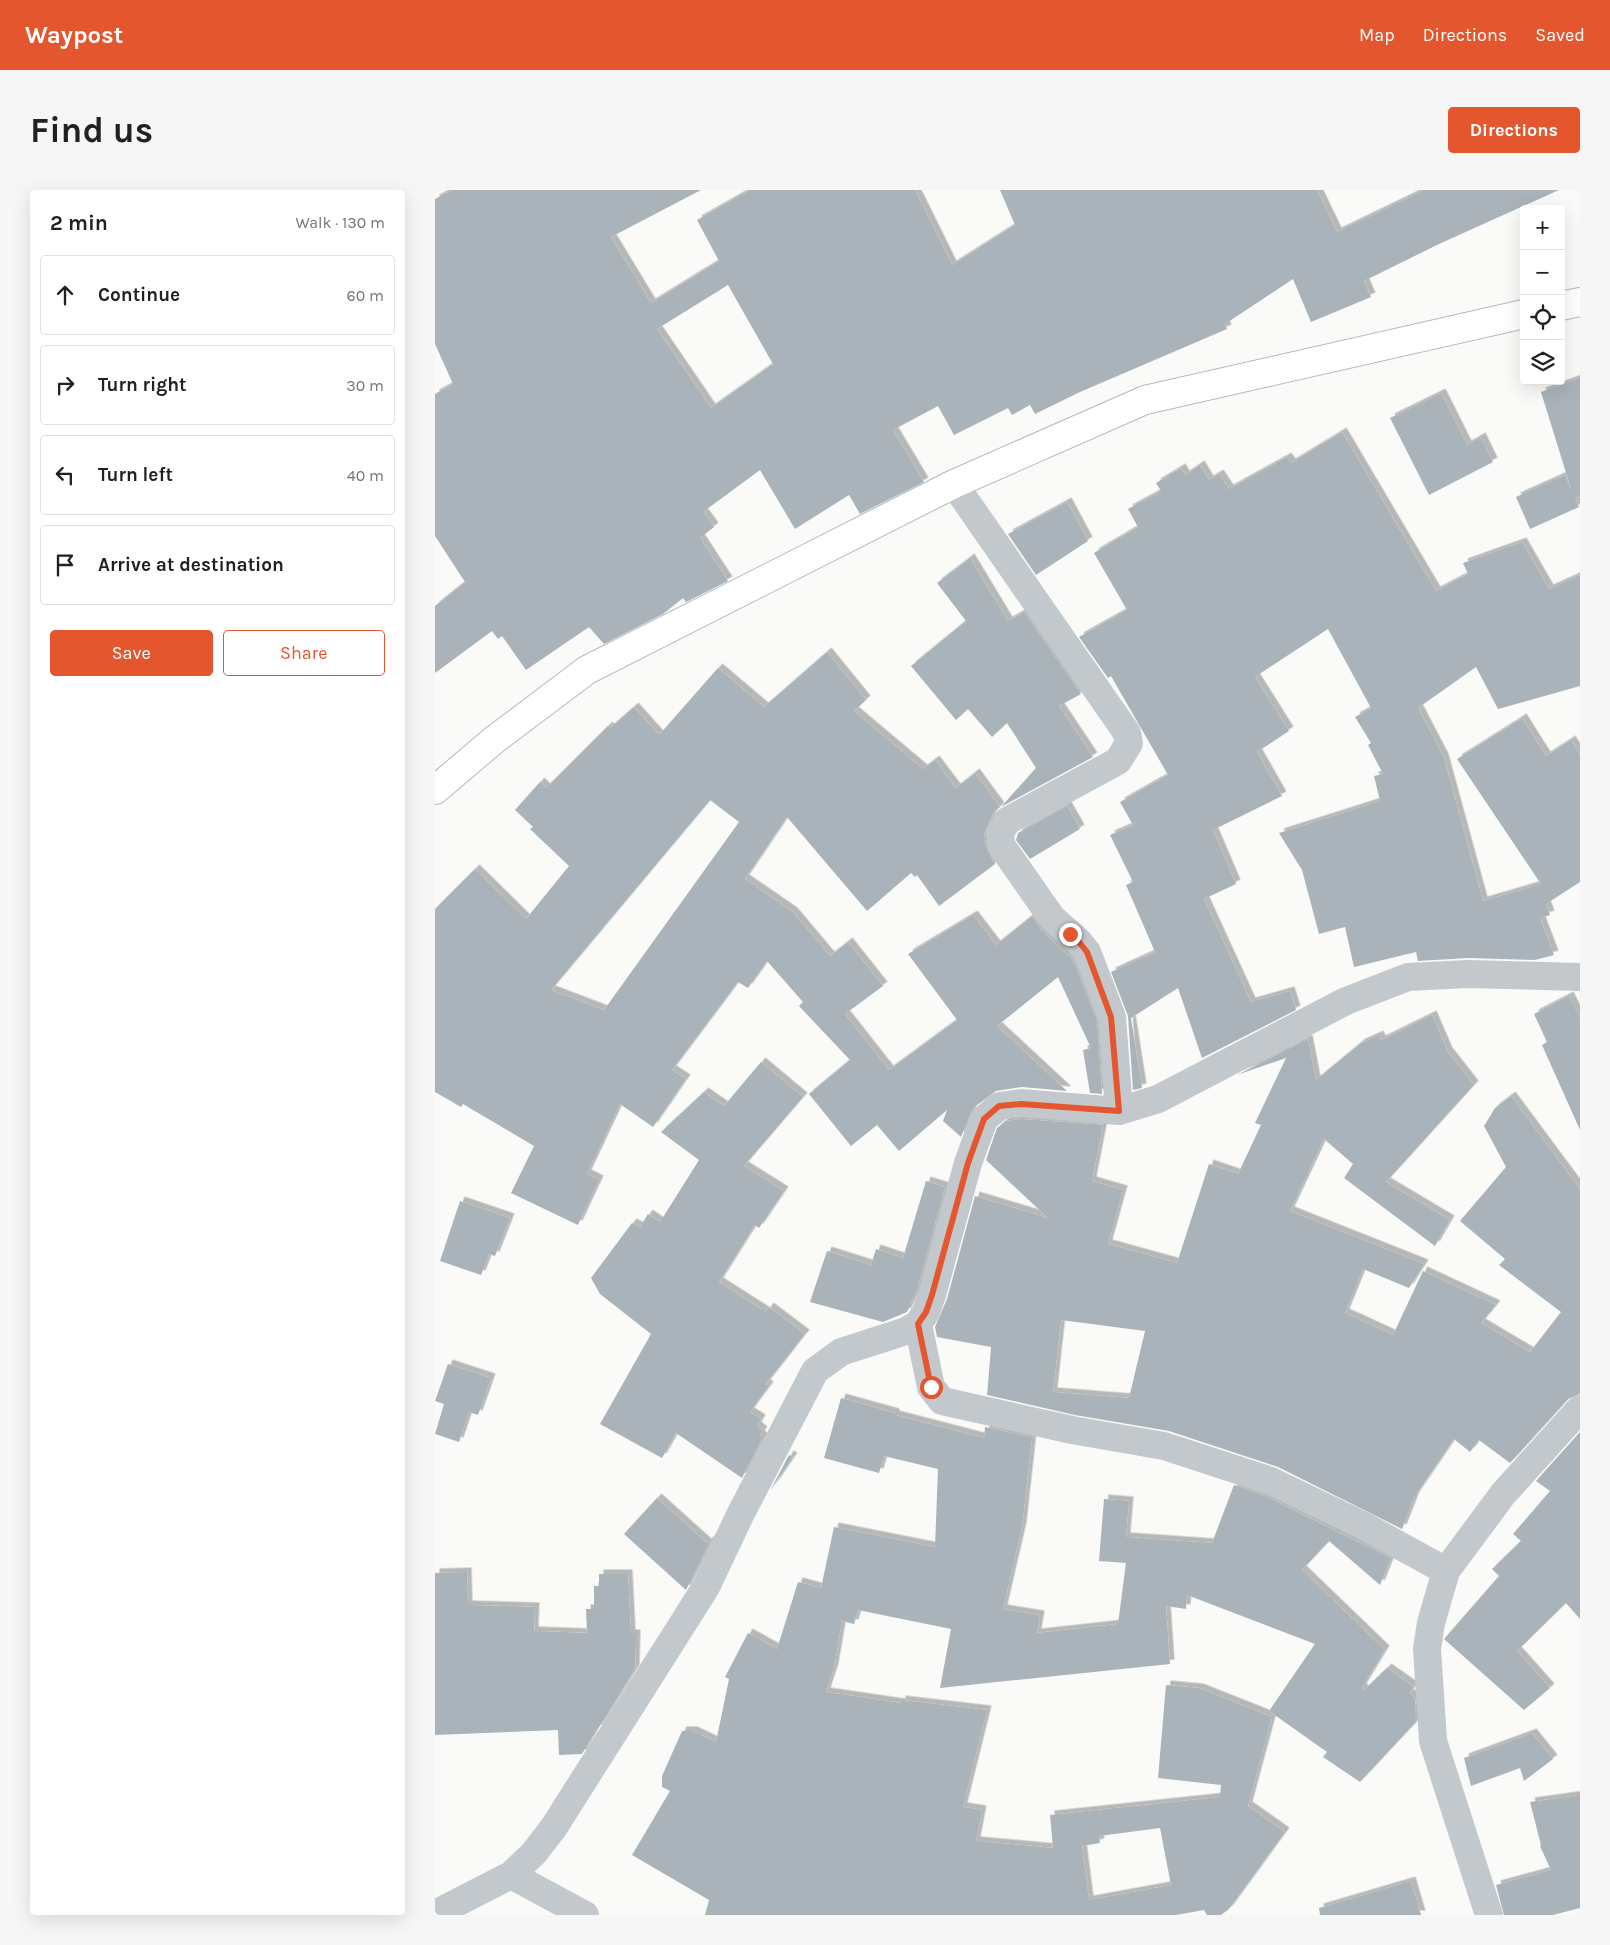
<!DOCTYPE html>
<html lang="en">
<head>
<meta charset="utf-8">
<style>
  :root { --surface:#fff; --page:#f6f6f6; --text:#202124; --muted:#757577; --line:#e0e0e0; --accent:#e4572e }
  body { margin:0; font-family:Karla,sans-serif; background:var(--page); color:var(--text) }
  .controls { position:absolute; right:15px; top:15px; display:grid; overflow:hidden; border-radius:5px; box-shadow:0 5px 20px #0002 }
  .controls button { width:45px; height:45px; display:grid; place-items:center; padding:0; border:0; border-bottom:1px solid var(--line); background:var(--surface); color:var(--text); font:25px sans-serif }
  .stop { position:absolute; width:15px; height:15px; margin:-11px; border:4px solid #e4572e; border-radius:50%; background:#fff }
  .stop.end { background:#e4572e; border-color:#fff; box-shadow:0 1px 5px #0008 }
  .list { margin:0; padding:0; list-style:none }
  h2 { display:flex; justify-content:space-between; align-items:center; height:65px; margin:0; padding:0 20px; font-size:21px }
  h2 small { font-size:16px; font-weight:400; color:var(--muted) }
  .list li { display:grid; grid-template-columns:32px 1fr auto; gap:15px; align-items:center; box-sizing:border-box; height:80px; margin:0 10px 10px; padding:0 10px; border:1px solid var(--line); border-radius:5px }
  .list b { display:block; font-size:19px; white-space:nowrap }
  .list em { font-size:16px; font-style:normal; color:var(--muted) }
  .actions { display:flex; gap:10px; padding:15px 20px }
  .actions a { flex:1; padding:11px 0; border:1px solid var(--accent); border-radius:5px; text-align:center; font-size:18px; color:var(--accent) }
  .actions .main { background:var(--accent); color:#fff }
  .icon { flex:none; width:28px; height:28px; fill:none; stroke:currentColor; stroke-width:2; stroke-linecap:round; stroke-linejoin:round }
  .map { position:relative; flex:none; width:1145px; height:1725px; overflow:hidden; border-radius:5px }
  header { display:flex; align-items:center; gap:30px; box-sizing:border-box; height:70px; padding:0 25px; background:var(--accent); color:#fff }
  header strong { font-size:24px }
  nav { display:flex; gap:28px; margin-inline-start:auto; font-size:18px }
  .intro { display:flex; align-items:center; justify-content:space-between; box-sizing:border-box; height:120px; padding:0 30px }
  h1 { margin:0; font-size:35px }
  .button { padding:12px 22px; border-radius:5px; background:var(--accent); color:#fff; font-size:18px; font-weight:700 }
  main { display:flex; gap:30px; padding:0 30px }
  aside { flex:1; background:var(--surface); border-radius:5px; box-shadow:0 5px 20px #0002 }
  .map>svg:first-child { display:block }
  .building { fill:#aab3b9; fill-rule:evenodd; filter:url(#shadow) }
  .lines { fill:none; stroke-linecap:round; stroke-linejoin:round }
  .secondary-casing { stroke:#b3babf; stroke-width:30 }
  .street { stroke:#c3c8cc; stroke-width:28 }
  .secondary { stroke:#fff; stroke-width:28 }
  .route { stroke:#e4572e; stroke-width:6 }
</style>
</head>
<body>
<header>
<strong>Waypost</strong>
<nav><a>Map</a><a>Directions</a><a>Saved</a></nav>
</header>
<div class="intro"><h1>Find us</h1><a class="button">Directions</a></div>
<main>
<aside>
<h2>2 min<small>Walk · 130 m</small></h2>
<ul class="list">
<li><svg class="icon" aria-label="ahead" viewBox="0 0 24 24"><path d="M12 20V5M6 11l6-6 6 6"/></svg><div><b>Continue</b></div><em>60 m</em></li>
<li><svg class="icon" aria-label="right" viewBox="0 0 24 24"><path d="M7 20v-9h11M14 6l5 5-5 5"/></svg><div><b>Turn right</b></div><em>30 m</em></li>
<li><svg class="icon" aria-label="left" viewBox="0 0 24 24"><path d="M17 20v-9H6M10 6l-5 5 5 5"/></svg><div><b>Turn left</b></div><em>40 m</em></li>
<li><svg class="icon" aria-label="arrive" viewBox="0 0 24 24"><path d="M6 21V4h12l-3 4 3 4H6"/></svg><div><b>Arrive at destination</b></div></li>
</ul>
<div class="actions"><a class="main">Save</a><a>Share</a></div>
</aside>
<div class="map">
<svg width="1145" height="1725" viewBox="0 0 1145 1725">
  <defs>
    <filter id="shadow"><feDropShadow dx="4.5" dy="-4.5" stdDeviation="0" flood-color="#0004"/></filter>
  </defs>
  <rect width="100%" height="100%" fill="#fafaf8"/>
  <path class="building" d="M17,0H266L176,47L216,113L284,71L262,30L315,0H480L517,75L580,35L565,0H882L902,42L989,0H1124L1004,54L929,91L936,107L876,132L858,89L790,134L792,139L645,202L600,224L595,215L577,225L573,218L519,245L503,216L458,240L489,292L425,324L414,305L360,339L325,280L268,322L279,337L265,348L293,391L251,412L248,408L228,424L169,454L154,437L91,480L67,446L63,449L57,441L0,483V416L30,392L0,346V204L18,194L0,154V9ZM293,95L338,174L276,218L222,139Z
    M1145,188V307L1140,308L1144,317L1095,339L1081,307L1130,285L1137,302L1106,202Z
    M1006,203L1032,255L1046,247L1058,272L994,305L955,228Z
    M907,242L1001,401L1033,384L1028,373L1087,352L1114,399L1145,385V496L1063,519L1041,477L983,518L1009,568L1048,711L1106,694L1022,569L1087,528L1111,566L1136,550L1145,565V692L1111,714L1115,725L1105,728L1119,765L1100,770L1033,768L983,771L981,762L919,777L910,737L884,744L867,680L844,643L945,611L939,586L948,584L933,555L936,553L920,527L936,518L893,439L820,487L854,541L822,562L847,606L778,640L801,694L769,709L816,812L855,801L861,820L767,868L743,798L696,828L707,898L698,900L693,826L676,782L720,762L691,695L698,692L675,645L698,635L685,612L733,585L676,486L673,488L644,447L692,420L659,363L703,337L693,319L726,301L721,293L746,278L750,285L765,275L774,290L784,284L794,299L852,267L856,273Z
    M632,312L653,351L601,385L573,344Z
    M535,368L573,431L589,422L646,504L624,516L658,567L566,617L601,578L572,533L557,547L533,519L521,530L476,476L531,431L502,393Z
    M392,462L431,510L419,521L488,579L500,570L521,598L540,583L565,617L558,623L549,644L551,657L560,674L504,716L482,685L480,687L476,683L432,721L352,627L310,689L358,722L395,766L413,752L448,796L410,824L454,880L522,830L473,764L538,725L561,755L597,726L606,740L638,770L662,830L667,904L655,903L648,860L656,858L623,787L562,836L632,901L587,897L561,901L538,918L526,947L508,931L512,920L464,961L442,935L416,956L374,904L415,870L364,816L368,812L332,771L313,798L303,792L237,880L251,889L218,937L185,914L152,984L164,990L143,1035L76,1003L99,956L28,914L26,917L0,902V719L40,679L91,729L134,676L95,639L98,637L80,620L105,592L111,598L173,536L175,538L199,517L224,545L283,478L329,517ZM275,610L304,632L169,820L116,800Z
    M632,616L645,639L595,669L581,650L583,643Z
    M1134,806L1145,828V940L1107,855L1112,852L1099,824Z
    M997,825L1013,862L1039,895L951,992L1015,1030L1000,1056L909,988L918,974L889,949L855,1021L989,1074L974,1098L928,1079L910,1123L958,1145L988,1081L1061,1115L1046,1133L1095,1162L1126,1122L1064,1075L1070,1069L1025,1031L1071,977L1049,936L1060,918L1076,906L1145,999V1204L1133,1209L1075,1273L1044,1250L1035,1262L1019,1249L980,1306L967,1339L843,1277L734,1241L640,1225L552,1205L556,1157L502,1147L500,1137L512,1109L540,1006L613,1028L551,970L562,938L571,931L586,929L668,935L657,991L688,1000L673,1054L742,1073L774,974L803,984L826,935L820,933L851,868L802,885L873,849L881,890L926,853L944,845L946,850ZM626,1130L710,1141L694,1208L618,1202Z
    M326,872L368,907L309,976L349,1001L324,1038L320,1035L284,1092L331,1122L334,1117L370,1144L331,1194L334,1196L315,1222L326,1229L322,1236L328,1241L325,1245L328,1247L307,1288L241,1243L227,1268L165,1234L216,1144L165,1104L156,1088L197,1033L205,1037L213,1024L225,1032L264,970L226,942L269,902L289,916Z
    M491,991L510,997L482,1100L472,1122L448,1132L375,1112L392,1061L436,1075L441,1059L468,1068Z
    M25,1011L75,1028L60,1066L54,1064L46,1085L5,1071Z
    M13,1174L56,1188L43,1225L34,1222L24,1252L0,1244L9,1214L0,1211Z
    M406,1208L460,1223V1225L549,1248L550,1237L600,1248L597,1247L587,1337L568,1419L605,1425L602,1443L683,1434L691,1373L664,1371L669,1309L694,1311L691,1347L777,1353L799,1295L830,1306L956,1368L945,1395L894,1351L867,1380L950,1460L927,1498L929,1500L952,1478L979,1497L974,1503L980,1508L981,1532L925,1592L888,1567L892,1562L834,1521L880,1454L752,1405L751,1419L731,1416L735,1474L505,1498L516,1439L423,1420L419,1434L407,1431L399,1478L391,1502L466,1513V1510L552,1520L528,1617L547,1620L541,1651L618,1658L615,1625L785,1607L786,1595L723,1588L731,1495L764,1498L837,1527L813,1616L850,1642L794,1719L786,1725H772L769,1720L741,1725H270L274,1710L197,1665L235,1601L227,1597V1586L247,1541H258L281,1552L294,1489L290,1487L313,1443L342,1459L363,1392L386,1398L399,1337L500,1357L503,1279L449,1266L444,1283L389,1268ZM725,1638L736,1695L654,1710L647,1656L665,1653L664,1646Z
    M1145,1242V1429L1131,1413L1082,1461L1115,1498L1089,1520L1009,1449L1064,1386L1057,1379L1086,1351L1078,1344L1115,1301L1101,1291Z
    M354,1265L358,1267L335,1301Z
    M222,1308L272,1353L277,1348L251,1400L189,1344Z
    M32,1382L33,1415L100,1417L99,1441L152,1443L151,1419H159V1396H164V1384H193L196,1444H201L200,1479L163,1539H158V1545L147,1564L124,1565L123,1540L0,1545V1383Z
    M1097,1543L1118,1569L1089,1591L1085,1578L1036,1596L1029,1568Z
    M1145,1605V1718L1118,1725H1069L1061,1695L1116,1680L1105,1656L1106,1655L1095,1612Z
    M976,1691L986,1725H885L884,1718Z"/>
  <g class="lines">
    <g class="secondary-casing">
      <path id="secondary" d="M1126,116L1145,112
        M0,600L59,550L152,480L519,294L710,210L1089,124"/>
    </g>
    <path class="street" d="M519,294L692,543L694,553L683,571L572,631L565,643L566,655L617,728L644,752L652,762L677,827L684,921
      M483,1134L496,1197L507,1211L637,1240L729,1256L836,1291L929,1336L1011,1381
      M76,1685L150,1725
      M0,1724L76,1685L99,1663L119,1637L271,1397L306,1323L380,1181L406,1162L471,1141L483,1134L491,1122L497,1105L533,973L549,929L564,916L586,913L684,921L723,909L911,811L973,787L1033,784L1145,787
      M1054,1725L998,1551L992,1459L996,1433L1011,1381L1068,1304L1145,1219"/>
    <use href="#secondary" class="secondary"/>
  </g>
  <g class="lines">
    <path class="route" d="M496,1197L483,1134L491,1122L497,1105L533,973L549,929L564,916L586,914L684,921L676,827L652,762L644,752L635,744"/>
  </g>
</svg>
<div class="controls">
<button>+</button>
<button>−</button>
<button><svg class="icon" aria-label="locate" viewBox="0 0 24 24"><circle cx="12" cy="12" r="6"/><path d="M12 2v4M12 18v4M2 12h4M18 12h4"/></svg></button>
<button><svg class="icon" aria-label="layers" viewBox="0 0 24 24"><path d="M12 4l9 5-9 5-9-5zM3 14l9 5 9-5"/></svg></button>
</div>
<div class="stop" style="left:496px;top:1197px"></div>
<div class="stop end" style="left:635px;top:744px"></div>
</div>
</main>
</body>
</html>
